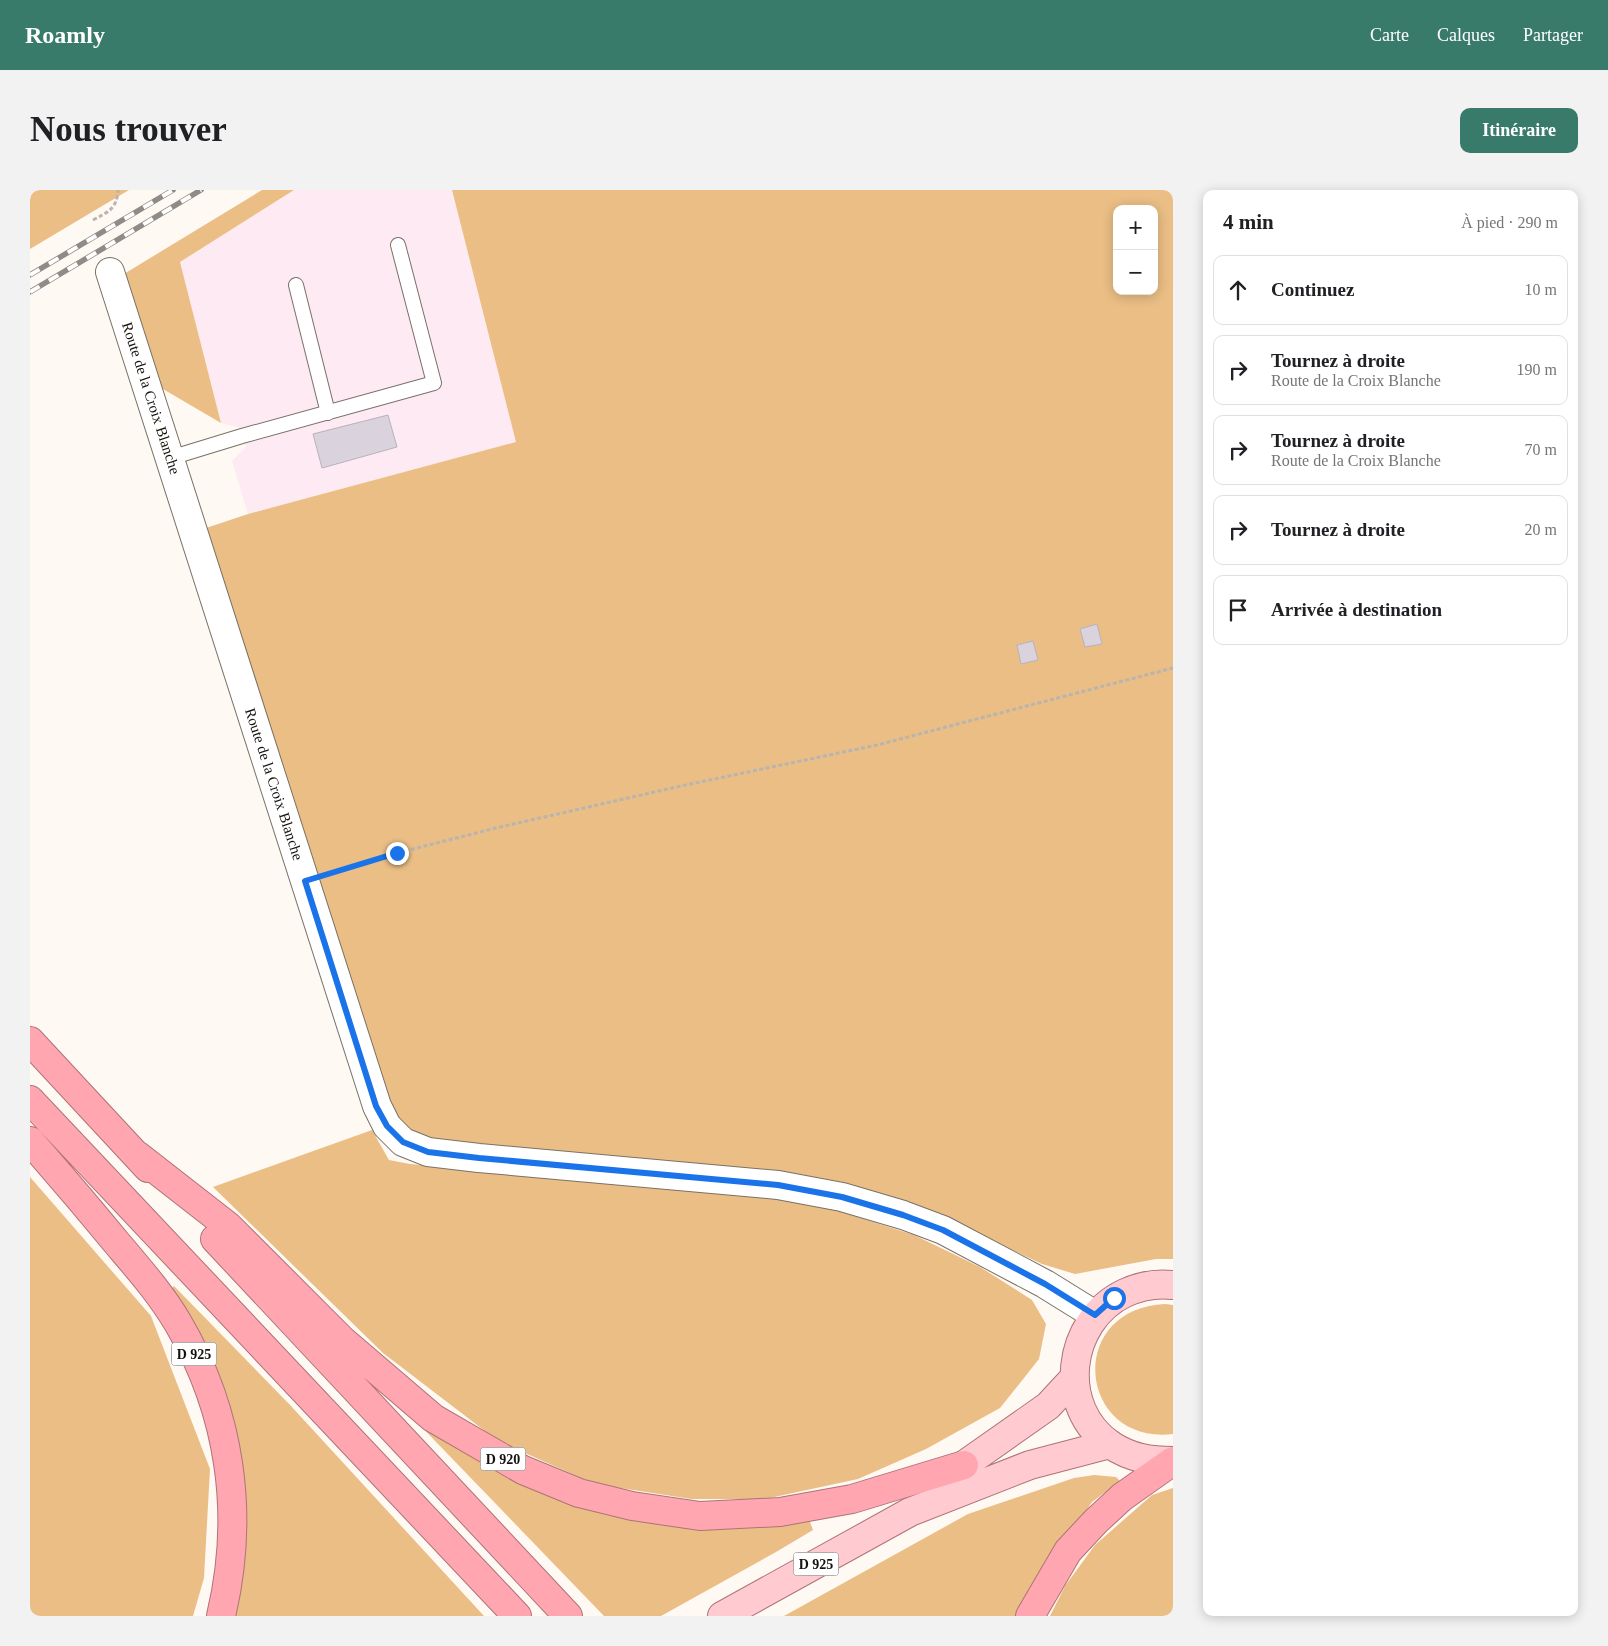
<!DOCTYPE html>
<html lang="fr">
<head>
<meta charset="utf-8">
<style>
  :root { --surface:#fff; --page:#f2f2f2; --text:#202124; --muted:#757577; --line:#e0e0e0; --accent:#397b6b }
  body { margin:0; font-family:Georgia,serif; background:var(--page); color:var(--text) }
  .controls { position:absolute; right:15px; top:15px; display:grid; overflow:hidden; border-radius:10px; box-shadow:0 2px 12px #0003 }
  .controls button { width:45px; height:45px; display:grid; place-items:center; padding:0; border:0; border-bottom:1px solid var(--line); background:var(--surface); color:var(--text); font:25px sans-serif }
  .stop { position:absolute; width:15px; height:15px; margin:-11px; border:4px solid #1a73e8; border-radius:50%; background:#fff }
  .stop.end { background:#1a73e8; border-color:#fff; box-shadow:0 1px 5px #0008 }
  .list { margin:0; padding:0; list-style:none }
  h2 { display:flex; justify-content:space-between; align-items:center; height:65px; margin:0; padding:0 20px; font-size:21px }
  h2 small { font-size:16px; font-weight:400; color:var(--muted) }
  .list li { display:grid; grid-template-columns:32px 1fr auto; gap:15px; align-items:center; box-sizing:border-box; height:70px; margin:0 10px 10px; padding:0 10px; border:1px solid var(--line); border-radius:10px }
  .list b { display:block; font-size:19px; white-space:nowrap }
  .list p { margin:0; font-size:16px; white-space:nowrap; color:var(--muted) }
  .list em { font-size:16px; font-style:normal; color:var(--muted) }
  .icon { flex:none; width:28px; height:28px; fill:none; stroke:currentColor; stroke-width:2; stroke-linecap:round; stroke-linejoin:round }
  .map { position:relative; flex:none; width:1143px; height:1426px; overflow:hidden; border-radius:10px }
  header { display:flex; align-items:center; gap:30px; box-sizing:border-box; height:70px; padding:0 25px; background:var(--accent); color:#fff }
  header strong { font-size:24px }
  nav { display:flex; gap:28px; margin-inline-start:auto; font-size:18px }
  .intro { display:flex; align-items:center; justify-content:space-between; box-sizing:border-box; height:120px; padding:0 30px }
  h1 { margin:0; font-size:35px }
  .button { padding:12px 22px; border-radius:10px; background:var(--accent); color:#fff; font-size:18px; font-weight:700 }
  main { display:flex; gap:30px; padding:0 30px }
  aside { flex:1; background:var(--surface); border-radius:10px; box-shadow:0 2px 12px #0003 }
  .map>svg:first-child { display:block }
  .industrial { fill:#feeaf3 }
  .green { fill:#eabe85; fill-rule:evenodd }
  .building { fill:#dad2dd; stroke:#b9b1bc }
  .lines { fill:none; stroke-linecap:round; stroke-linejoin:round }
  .lane-casing { stroke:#797167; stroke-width:16 }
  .street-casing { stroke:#797167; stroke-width:30 }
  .primary-casing { stroke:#ad7378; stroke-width:30 }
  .highway-casing { stroke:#ad7378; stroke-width:30 }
  .path { stroke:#b9b4af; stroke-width:3; stroke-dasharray:4 2.5; stroke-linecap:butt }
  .lane { stroke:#fff; stroke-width:14 }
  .street { stroke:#fff; stroke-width:28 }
  .primary { stroke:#ffcad0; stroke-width:28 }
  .highway { stroke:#ffa6b1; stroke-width:28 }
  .rail-casing { stroke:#908b86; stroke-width:5.5 }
  .rail { stroke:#fff; stroke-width:4; stroke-dasharray:11; stroke-linecap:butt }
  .route { stroke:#1a73e8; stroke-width:6 }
  .labels { text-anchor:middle; stroke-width:4.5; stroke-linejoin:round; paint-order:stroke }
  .shield { fill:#fff; stroke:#5c5a57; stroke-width:1 }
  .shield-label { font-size:14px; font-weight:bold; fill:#16130f }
  .street-label { font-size:15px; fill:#16130f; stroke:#fff }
</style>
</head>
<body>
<header>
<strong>Roamly</strong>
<nav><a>Carte</a><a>Calques</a><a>Partager</a></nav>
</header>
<div class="intro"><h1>Nous trouver</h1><a class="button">Itinéraire</a></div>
<main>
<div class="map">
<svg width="1143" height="1426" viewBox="0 0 1143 1426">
  <rect width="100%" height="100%" fill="#fff9f3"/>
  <path class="industrial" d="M264,0H422L487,252L218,324L202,271L216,257L210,238L191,233L150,72Z"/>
  <path class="green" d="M0,0H99L0,59Z
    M232,0H264L150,72L191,233L121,192L89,87Z
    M422,0H1143V1069H1126L1045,1084L1012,1074L916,1029L384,945L362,920L173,339L218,324L486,252ZM1087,19H1124V101H1087Z
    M342,940L359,970L380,974L640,997L781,1012L884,1045L950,1077L1002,1110L1016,1134L1009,1169L970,1218L896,1259L828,1289L735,1309H661L565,1294L468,1251L353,1163L183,997Z
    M0,987L121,1126L180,1279L174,1388L163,1426H0Z
    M144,1096L261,1216L454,1426H203L212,1352L140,1101Z
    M1135,1114L1143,1115V1244C1048,1255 1034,1119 1135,1114Z
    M380,1225L485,1289L779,1329L783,1340L746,1362L631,1426H574Z
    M1064,1285L1086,1287L1090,1291L1062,1312L1015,1381L992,1426H754L938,1324L1044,1288Z
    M1143,1298V1426H1020L1035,1396L1065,1355L1122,1305Z"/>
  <path class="building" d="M358,225L367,257L292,278L283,244Z
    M1067,434L1072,454L1055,457L1050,439Z
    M1003,451L1008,470L991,474L987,455Z"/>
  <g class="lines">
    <g class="lane-casing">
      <path id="lane" d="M266,95L298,223
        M140,268L212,246L404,193L368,55"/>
    </g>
    <g class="street-casing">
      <path id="street" d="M80,82L347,916L357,936L373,952L398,962L449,968L748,995L812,1007L873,1025L913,1040L1015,1094L1065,1125"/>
    </g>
    <g class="primary-casing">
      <path id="primary" d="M1143,1095C1126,1093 1110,1096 1095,1103C1036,1131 1026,1218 1081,1255C1101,1268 1120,1271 1143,1271
        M915,1292L934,1275L1018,1216L1044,1188
        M692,1426L880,1322L1000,1275L1080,1254"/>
    </g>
    <g class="highway-casing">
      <path id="highway" d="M0,851L118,978
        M0,910L487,1426
        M0,951C29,984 58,1018 86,1052C108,1078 131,1104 148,1133C201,1223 215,1325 191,1426
        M107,965L198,1036L313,1151L403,1228L493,1280L549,1303L602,1316L670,1326L750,1322L822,1309L934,1275
        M185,1049L538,1426
        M1000,1426L1038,1361L1066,1331L1092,1307L1143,1271"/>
    </g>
    <path class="path" d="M63,30C78,22 87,19 88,0
      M300,684L367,663L466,638L651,596L847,555L1143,478"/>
    <use href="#lane" class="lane"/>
    <use href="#street" class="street"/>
    <use href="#primary" class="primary"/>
    <use href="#highway" class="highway"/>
    <g class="rail-casing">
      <path id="rail" d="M0,85L143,0
        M0,102L171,0"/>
    </g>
    <use href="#rail" class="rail"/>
  </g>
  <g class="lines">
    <path class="route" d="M367,663L275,691L346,916L357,936L373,952L398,962L449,968L748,995L812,1007L873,1025L913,1040L1015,1094L1065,1125L1084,1108"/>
  </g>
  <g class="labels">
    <g class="shield">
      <rect x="141.5" y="1152.5" width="45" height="23" rx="4"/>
      <rect x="450.5" y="1257.5" width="45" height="23" rx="4"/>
      <rect x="763.5" y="1362.5" width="45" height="23" rx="4"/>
    </g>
    <g class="shield-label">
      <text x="164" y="1169">D 925</text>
      <text x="473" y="1274">D 920</text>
      <text x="786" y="1379">D 925</text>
    </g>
    <g class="street-label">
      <text transform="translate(121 208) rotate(72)" y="5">Route de la Croix Blanche</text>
      <text transform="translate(244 594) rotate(72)" y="5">Route de la Croix Blanche</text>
    </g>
  </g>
</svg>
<div class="controls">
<button>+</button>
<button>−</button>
</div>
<div class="stop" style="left:1084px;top:1108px"></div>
<div class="stop end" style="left:367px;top:663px"></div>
</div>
<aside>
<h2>4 min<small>À pied · 290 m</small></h2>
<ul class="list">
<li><svg class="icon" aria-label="ahead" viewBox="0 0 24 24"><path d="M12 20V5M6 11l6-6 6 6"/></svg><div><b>Continuez</b></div><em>10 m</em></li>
<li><svg class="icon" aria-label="right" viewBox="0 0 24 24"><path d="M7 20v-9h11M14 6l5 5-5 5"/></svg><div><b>Tournez à droite</b><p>Route de la Croix Blanche</p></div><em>190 m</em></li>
<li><svg class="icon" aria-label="right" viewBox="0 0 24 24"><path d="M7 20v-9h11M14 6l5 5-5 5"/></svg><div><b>Tournez à droite</b><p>Route de la Croix Blanche</p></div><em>70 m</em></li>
<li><svg class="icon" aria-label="right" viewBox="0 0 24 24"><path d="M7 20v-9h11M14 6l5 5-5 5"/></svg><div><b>Tournez à droite</b></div><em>20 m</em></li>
<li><svg class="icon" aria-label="arrive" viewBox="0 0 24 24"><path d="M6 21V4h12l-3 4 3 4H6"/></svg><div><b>Arrivée à destination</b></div></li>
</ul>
</aside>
</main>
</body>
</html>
